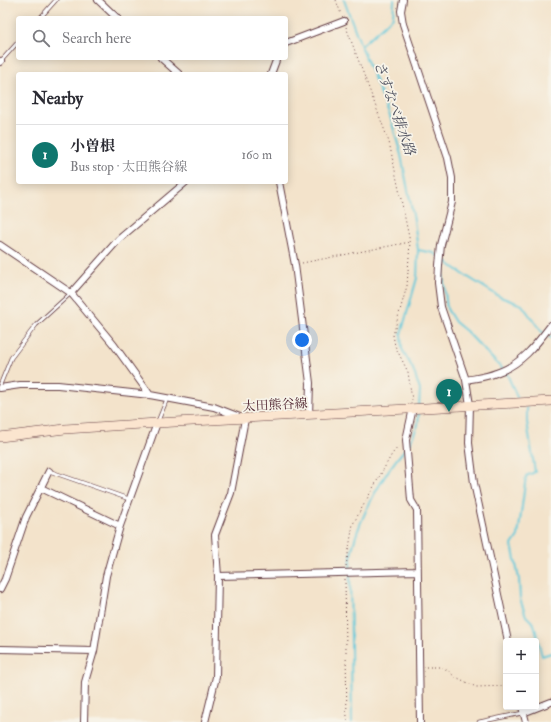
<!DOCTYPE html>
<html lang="en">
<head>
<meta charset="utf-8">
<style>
  :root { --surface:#fff; --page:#f2f2f3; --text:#2b2b33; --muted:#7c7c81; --line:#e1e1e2; --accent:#0f766e }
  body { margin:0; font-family:"IM FELL Double Pica","Noto Serif JP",serif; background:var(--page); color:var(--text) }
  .controls { position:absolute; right:12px; bottom:12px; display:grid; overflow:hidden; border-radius:4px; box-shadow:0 2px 10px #0003 }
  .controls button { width:36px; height:36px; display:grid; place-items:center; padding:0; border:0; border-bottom:1px solid var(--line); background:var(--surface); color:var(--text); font:20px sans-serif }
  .you { position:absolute; left:302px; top:340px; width:14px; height:14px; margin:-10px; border:3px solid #fff; border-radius:50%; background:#1a73e8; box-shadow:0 0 0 6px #1a73e833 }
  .badge { display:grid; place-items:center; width:26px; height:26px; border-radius:50%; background:var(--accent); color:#fff; font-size:13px; font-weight:700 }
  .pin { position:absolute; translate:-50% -33px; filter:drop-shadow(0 1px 2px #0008) }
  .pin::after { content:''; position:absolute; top:21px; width:14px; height:12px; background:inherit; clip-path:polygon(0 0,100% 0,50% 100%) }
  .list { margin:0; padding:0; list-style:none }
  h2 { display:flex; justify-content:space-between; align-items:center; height:52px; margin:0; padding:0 16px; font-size:17px }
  h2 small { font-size:13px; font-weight:400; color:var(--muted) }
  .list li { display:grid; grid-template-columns:26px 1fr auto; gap:12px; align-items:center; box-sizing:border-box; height:60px; padding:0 16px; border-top:1px solid var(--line) }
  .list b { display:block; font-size:15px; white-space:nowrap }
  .list p { margin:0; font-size:13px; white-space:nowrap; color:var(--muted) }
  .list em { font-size:13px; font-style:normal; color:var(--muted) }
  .icon { flex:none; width:22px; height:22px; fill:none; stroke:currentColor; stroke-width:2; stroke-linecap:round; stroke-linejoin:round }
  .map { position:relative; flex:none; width:551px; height:722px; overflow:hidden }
  .search { position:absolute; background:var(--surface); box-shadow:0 2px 10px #0003; left:16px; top:16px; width:272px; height:44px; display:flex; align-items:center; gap:10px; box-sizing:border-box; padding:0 14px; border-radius:4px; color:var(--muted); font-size:15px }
  .panel { position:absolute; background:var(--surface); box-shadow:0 2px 10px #0003; left:16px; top:72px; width:272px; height:112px; border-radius:4px }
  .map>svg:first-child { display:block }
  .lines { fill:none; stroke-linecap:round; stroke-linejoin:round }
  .stream { stroke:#5ec8da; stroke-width:2 }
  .lane-casing { stroke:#633c43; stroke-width:4.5 }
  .street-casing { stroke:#633c43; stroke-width:8 }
  .secondary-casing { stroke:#633c43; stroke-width:10 }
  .path { stroke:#633c43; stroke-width:1; stroke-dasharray:1 3; stroke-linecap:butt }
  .lane { stroke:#fff; stroke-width:3 }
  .street { stroke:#fff; stroke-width:6 }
  .secondary { stroke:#fbe5cf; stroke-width:9 }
  .labels { text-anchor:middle; stroke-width:3.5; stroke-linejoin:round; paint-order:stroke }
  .street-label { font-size:13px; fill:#4a1f2b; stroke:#f7f3e8 }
  .water-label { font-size:14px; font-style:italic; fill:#505260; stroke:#f7f3e8 }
</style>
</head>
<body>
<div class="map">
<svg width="551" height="722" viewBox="0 0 551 722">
  <rect width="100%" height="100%" fill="#f7f3e8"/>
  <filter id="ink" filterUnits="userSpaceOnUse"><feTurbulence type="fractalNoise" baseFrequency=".025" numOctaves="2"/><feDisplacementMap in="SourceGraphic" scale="8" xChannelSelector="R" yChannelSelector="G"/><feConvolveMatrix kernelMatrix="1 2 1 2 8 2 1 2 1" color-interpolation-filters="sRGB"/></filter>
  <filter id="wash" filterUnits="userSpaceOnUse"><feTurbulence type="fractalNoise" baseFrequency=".012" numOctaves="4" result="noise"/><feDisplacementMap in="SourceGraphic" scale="16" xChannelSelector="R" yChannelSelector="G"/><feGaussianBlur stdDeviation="0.9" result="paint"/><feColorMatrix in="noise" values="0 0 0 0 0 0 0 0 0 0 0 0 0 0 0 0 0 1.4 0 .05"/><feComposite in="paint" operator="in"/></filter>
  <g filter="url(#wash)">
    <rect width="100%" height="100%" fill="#f3e3cb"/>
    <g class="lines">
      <path class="stream" d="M344,0L361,46L390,116L401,155L414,220L418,250L417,278L401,334L402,349L413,369L420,390L419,407
        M361,46L393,17L394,0
        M418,250L434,253L438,256
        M441,258L463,274L500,297L522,305L541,331L551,338
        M445,261L443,275L447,309L455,322L466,331L507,374L517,397
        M527,408V422L535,472L526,476L518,536L512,545L519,579L520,599L526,616L534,624L542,656L551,653
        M409,444L418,425L419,411
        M352,722L350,568C351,561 351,553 353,546C361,515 383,474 405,449"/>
    </g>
  </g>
  <g filter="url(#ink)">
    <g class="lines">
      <g class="lane-casing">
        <path id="lane" d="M40,18L56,0
          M1,61L18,42
          M0,385L11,358L36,325L71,293
          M158,421L167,399
          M49,471L129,499
          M479,722L523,713"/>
      </g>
      <g class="street-casing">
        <path id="street" d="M98,0L117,18
          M403,0L401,11L403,24L448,158L452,178V202L441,245L439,266L438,283L441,307L466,380L470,405L469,443L474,483L508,641
          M286,43L344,21
          M161,58L179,74
          M0,62L1,61
          M271,74L277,58
          M279,182L295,265L310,383L309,415
          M0,245L71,293L114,345L150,395
          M71,293L119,239L186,182
          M466,380C476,378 487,377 496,373C521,365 536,345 551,325
          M0,388L20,385H58L150,395L214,407L245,419L231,493L215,535L218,576L216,677L205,722
          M413,408L406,440L411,500L417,510L420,722
          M41,488L120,526
          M218,576L417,571
          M0,589L5,579L26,517L49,471
          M0,649L94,651
          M522,707L526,722
          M523,713L551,702
          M84,722L85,682L94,651L106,576L120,526L157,423"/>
      </g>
      <g class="secondary-casing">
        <path id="secondary" d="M0,437L65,429L157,423L551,401"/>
      </g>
      <path class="path" d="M336,0L341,14
        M346,27L389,142L410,242L407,286L393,335L395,346L408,372L412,400
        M302,263L410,242
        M346,566L353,524L392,454L399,446
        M345,579L347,722
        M426,667H440L447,670L454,676L476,687L506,686"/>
      <use href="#lane" class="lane"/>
      <use href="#street" class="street"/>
      <use href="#secondary" class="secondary"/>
    </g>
  </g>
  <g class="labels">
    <g class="street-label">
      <text transform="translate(275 404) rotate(-3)" y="5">太田熊谷線</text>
    </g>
    <g class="water-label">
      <text transform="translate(395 108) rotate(71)" y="5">さすなべ排水路</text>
    </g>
  </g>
</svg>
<div class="controls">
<button>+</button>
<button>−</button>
</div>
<div class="you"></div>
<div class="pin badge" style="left:449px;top:412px">1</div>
<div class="search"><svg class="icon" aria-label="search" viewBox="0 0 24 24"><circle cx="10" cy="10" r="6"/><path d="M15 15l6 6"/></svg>Search here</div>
<section class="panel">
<h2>Nearby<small></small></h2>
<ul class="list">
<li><span class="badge">1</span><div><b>小曽根</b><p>Bus stop · 太田熊谷線</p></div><em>160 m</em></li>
</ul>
</section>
</div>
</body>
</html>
